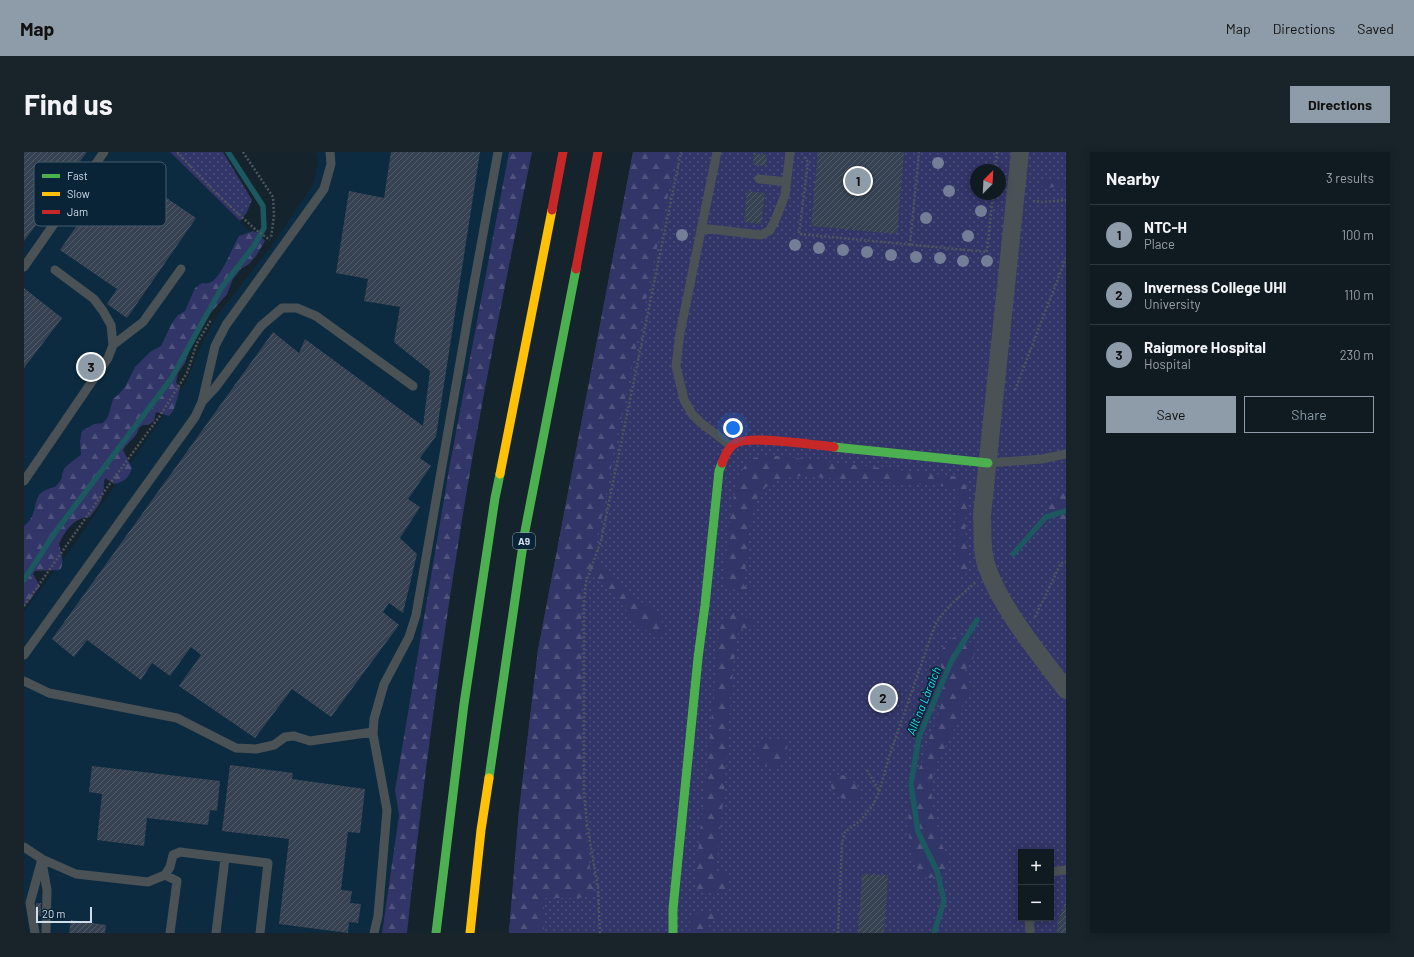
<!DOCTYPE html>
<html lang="en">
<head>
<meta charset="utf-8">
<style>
  :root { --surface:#0f1a21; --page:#18232a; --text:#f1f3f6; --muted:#9ba1a5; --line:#2f383f; --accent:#8d9ca8 }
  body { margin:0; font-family:Barlow,sans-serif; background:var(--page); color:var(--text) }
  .controls { position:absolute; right:12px; bottom:12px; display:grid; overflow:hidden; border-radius:0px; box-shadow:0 2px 10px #0003 }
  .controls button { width:36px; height:36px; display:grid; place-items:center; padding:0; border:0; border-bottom:1px solid var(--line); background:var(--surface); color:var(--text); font:20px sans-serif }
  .compass { position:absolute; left:946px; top:12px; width:36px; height:36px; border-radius:50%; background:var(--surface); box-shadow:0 2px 10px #0003; rotate:24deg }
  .scale { position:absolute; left:12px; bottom:10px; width:56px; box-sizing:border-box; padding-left:4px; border:2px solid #ceddea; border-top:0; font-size:11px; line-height:14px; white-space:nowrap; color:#ceddea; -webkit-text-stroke:3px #0a2437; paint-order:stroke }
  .you { position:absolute; left:709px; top:276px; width:14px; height:14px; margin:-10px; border:3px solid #fff; border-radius:50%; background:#1a73e8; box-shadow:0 0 0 6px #1a73e833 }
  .badge { display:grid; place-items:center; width:26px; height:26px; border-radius:50%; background:var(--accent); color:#111; font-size:13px; font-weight:700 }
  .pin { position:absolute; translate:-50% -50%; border:2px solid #fff; box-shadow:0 1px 4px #0006 }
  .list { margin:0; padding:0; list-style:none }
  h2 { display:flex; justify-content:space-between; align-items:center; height:52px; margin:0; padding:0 16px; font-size:17px }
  h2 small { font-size:13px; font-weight:400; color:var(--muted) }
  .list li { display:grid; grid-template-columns:26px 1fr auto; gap:12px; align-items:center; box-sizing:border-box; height:60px; padding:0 16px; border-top:1px solid var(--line) }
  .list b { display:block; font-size:15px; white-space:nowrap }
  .list p { margin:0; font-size:13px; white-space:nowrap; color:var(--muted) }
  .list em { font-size:13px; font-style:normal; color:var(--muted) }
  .actions { display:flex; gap:8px; padding:12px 16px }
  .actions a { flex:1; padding:9px 0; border:1px solid var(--accent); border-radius:0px; text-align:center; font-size:14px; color:var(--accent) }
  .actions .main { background:var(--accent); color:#111 }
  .map { position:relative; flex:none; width:1042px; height:781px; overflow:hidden; border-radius:0px }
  header { display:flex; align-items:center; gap:24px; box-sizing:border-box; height:56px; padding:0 20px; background:var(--accent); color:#111 }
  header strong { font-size:19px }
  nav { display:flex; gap:22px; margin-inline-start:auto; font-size:14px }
  .intro { display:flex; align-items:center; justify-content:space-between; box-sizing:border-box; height:96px; padding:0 24px }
  h1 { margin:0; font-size:28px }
  .button { padding:10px 18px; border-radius:0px; background:var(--accent); color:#111; font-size:14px; font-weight:700 }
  main { display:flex; gap:24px; padding:0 24px }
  aside { flex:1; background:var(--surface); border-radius:0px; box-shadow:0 2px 10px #0003 }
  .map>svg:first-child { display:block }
  .built { fill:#0c2b40 }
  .green { fill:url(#green-dots); fill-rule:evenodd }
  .forest { fill:url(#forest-firs) }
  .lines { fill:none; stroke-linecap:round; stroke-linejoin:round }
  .stream { stroke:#1b5860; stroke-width:5.5 }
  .building { fill:url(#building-hatch) }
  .path { stroke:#4f565b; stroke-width:2.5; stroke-dasharray:2 2; stroke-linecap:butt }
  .lane { stroke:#4b5255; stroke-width:9 }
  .street { stroke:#4b5255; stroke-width:18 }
  .fast { stroke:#4caf50; stroke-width:9 }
  .slow { stroke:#ffc107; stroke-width:9 }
  .jam { stroke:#c62828; stroke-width:9 }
  .tree { fill:#747e97 }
  .labels { text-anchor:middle; stroke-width:3.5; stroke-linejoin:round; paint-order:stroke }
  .shield { fill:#0a2437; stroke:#93a6b4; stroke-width:1 }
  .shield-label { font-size:10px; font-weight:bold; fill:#ceddea }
  .water-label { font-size:12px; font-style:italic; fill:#1edff4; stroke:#0a2437 }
  .key { fill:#0a2437; stroke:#455c6d; stroke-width:1 }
  .key-label { font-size:11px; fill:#ceddea }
</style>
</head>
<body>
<header>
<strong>Map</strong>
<nav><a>Map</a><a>Directions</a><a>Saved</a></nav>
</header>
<div class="intro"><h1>Find us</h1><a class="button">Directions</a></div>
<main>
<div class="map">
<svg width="1042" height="781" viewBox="0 0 1042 781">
  <defs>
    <pattern id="green-dots" width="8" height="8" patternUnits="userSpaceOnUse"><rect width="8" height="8" fill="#323567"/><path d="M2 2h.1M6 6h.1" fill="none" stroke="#4e527d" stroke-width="1.8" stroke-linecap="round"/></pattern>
    <pattern id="forest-firs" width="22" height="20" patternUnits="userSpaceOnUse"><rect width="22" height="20" fill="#323567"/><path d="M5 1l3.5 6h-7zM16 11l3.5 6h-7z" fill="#4e527d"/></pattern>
    <pattern id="building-hatch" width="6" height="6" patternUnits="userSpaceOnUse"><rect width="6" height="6" fill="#364252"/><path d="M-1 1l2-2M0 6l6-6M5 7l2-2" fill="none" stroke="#525d6b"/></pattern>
  </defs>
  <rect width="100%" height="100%" fill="#14232c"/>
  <path class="built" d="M0,0H146L230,83L0,404Z
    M292,0H485L425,317L371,638L375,663L358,781H5L0,752V459L49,394L161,232L179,189L195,161L251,89L289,32L294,8Z"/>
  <path class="green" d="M146,0H199L228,48L223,60L216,69Z
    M609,0H1042V781H485L495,659L514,498ZM952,18H976V42H952ZM997,700H1027V766H997Z"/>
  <path class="forest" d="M485,0H508C482,129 455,257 435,387C414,518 397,649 383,781H358L375,663L371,638L425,317Z
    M609,0H653L590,300L579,359L570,398L580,418L600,438L636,463L641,480L634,488L611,469L588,441L562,418L558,438L557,462L558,632L560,672L570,744L552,746H519L521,770L519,781H485L495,659L514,498Z
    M1042,26V34L1020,36L1016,33L1020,29H1033Z
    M229,79L234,81L241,89L232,104L225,112L217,117L209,127L203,142L184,164L167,195L161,211L154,221L152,230L156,236L152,251L149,259L145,264L132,260L130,269L124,273H119L115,276C112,287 105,288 99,298L108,316C105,326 100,330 90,332L81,326C79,333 80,340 78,346C76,353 70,359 66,365C50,365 41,379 35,392C37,401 41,410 36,418L11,419L9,422L16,434L4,451L0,453V374C13,364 9,353 15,343C20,337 26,337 32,334C34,332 36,329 38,326C38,314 48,310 57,303L56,289L58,279L70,272L79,271L84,265L89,247L95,242L101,235L111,215L126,200L137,194L148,171L154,163L161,159L171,136L178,131C181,131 184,132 187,130C197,126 209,94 215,84Z
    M745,303L935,325C939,330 942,332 943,339C945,350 941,362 941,373C941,389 946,405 944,421L938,423C931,406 932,385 933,367C933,357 935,348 933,338L924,334L773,324C759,326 747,329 737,340C724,356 723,412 720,434L735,435C723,441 712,440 701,433L700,423L707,359L713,328L720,315L730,306Z
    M1042,340V367H1033L1024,357L1033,343Z
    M709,462C722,464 725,466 732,477L715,476L709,515L700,641L692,719L705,721L704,736C695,743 683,741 672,737L671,729L686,584L695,478L701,466Z
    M935,483L950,493C952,504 948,509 941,518L945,527L947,542L935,558L936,566L910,617L907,635L909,655L918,693L924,708L921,721L906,726L899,725L888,708L884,673L885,654L888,628L897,613L904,589L913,567L917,551L907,541L910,532L917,523L916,500L925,488Z
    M743,587H758L763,594L762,605L751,615L737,611L732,598Z
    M809,622L824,624L835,636L838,644L830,650L814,645L807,635Z
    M683,759L693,761L702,767H685V781H666V769L672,762Z"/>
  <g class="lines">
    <path class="stream" d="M989,402L1022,365L1042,359
      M0,428L32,379L147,227L198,135L230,94L240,76L239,54L204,0
      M910,781L920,749L913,719L894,680L887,632L895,585L927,510L953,468"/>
  </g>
  <path class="building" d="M0,0H63L45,24L47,26L0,89Z
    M367,0H456L412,284L396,306L407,314L384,347L396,355L376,386L393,402L379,461L365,451L359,460L375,473L307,565L268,537L231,586L155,534L177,503L167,495L146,524L128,511L117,528L63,488L50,505L28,487L249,180L275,201L281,187L399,274L406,219L370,190L376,155L340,149L344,127L312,121L325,39L360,46Z
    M794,0H880L873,82L787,74Z
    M730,1L743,3L742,14L729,13Z
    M94,13L172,66L103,166L83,152L93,137L36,98Z
    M723,39L741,41L737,72L720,70Z
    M0,136L38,166L0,216Z
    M206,613L269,621L268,627L341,637L336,681L324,680L317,738L328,739L326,751L337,752L334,771L325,770L324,781L255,772L265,687L198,679Z
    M68,614L196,629L193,659L186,658L184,673L123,666L120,694L73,688L78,642L65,640Z
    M838,722L864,723L860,781H834Z
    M1042,749V781H1033L1034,768Z
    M12,751H17V764L11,763Z
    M47,768L82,773L81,781H45Z"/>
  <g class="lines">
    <path class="path" d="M153,0L192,41L232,78L246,88
      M219,0L249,45L250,63L247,86
      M780,5L784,10L775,82L963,100L969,42
      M971,18L973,0
      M1009,49L1018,50L1042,48
      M886,93L895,0
      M991,238L1042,106
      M0,454L82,337L135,265L163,221L173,191L187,168
      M1011,465L1037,411L1042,410
      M843,618L855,639
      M576,781L574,736L563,672L560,642V449L562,430L577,389L657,0
      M814,781L818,691L821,680L837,668L849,653L855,640L865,605L911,473C922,455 935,445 951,431"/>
    <path class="lane" d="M693,0L656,181L652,214L660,248L668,262L676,270L707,294
      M735,27L763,30
      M677,76L737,83L745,79L750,71L761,43L766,0
      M0,115L80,0
      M89,193L119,170L157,117
      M178,250L191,236L237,174L258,156H273L292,164L389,234
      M964,311L1018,307L1042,302
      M0,329L84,206L89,193L87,173L79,159L70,147L31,118
      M0,503L171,265L178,250L191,194L202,173L300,37L307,12L306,0
      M0,529L25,541L153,566L212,596L232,597L250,593L261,585L270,584L286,589L349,580
      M0,695L18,707L52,722L124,730L141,723L146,715L149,703L156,700L244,711L236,781
      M18,710L23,738L22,781
      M1027,720L1042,718
      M141,723L153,729L146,781
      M1005,766L1006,781
      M11,781L6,751L18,707
      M192,781L201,706
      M350,781L354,764L363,658L349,582L350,567L360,532L385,485L392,463L445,159L474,0"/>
    <path class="street" d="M996,0L958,364C959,382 957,401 964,418C979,459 1016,503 1042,538"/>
    <path class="fast" d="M810,295L964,311
      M465,626L501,379L552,117
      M412,781L440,552L471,346L476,322
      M649,781V757L674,506L681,453L695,319L698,311"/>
    <path class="slow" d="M476,322L528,58
      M446,781L457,678L465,626"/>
    <path class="jam" d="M528,58L539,0
      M552,117L574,0
      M698,311C701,304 704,295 712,291C727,283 790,293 810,295"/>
  </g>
  <g class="tree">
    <circle cx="914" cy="11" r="6"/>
    <circle cx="925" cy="39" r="6"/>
    <circle cx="957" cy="59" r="6"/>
    <circle cx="902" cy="66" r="6"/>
    <circle cx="658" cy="83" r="6"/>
    <circle cx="944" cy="84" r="6"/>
    <circle cx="771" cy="93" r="6"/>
    <circle cx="795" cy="96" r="6"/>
    <circle cx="819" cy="98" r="6"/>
    <circle cx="843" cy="100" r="6"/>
    <circle cx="867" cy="103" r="6"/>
    <circle cx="892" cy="105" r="6"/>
    <circle cx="916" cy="106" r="6"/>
    <circle cx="939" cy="109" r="6"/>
    <circle cx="963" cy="109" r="6"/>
  </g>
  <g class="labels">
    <rect class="shield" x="489" y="381" width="22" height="16" rx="3"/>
    <g class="shield-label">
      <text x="500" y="393">A9</text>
    </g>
    <g class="water-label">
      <text transform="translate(900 549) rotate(-68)" y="4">Allt na Làraich</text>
    </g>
  </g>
  <rect x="10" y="10" width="132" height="64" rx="6" class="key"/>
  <rect x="18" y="22" width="18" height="4" fill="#4caf50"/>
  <rect x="18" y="40" width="18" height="4" fill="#ffc107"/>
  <rect x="18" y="58" width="18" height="4" fill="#c62828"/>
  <g class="key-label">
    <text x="43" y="28">Fast</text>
    <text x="43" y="46">Slow</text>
    <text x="43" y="64">Jam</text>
  </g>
</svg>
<div class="controls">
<button>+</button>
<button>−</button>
</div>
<svg class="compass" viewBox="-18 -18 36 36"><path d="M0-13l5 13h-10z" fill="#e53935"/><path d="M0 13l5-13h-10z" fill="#9ba1a5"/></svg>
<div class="scale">20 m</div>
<div class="you"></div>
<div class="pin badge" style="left:834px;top:29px">1</div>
<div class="pin badge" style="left:859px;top:546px">2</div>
<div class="pin badge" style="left:67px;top:215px">3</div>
</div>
<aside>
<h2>Nearby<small>3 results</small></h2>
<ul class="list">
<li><span class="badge">1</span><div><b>NTC-H</b><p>Place</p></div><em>100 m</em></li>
<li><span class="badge">2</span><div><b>Inverness College UHI</b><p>University</p></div><em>110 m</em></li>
<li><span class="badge">3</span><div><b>Raigmore Hospital</b><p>Hospital</p></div><em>230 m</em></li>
</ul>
<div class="actions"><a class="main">Save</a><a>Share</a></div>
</aside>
</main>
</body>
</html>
